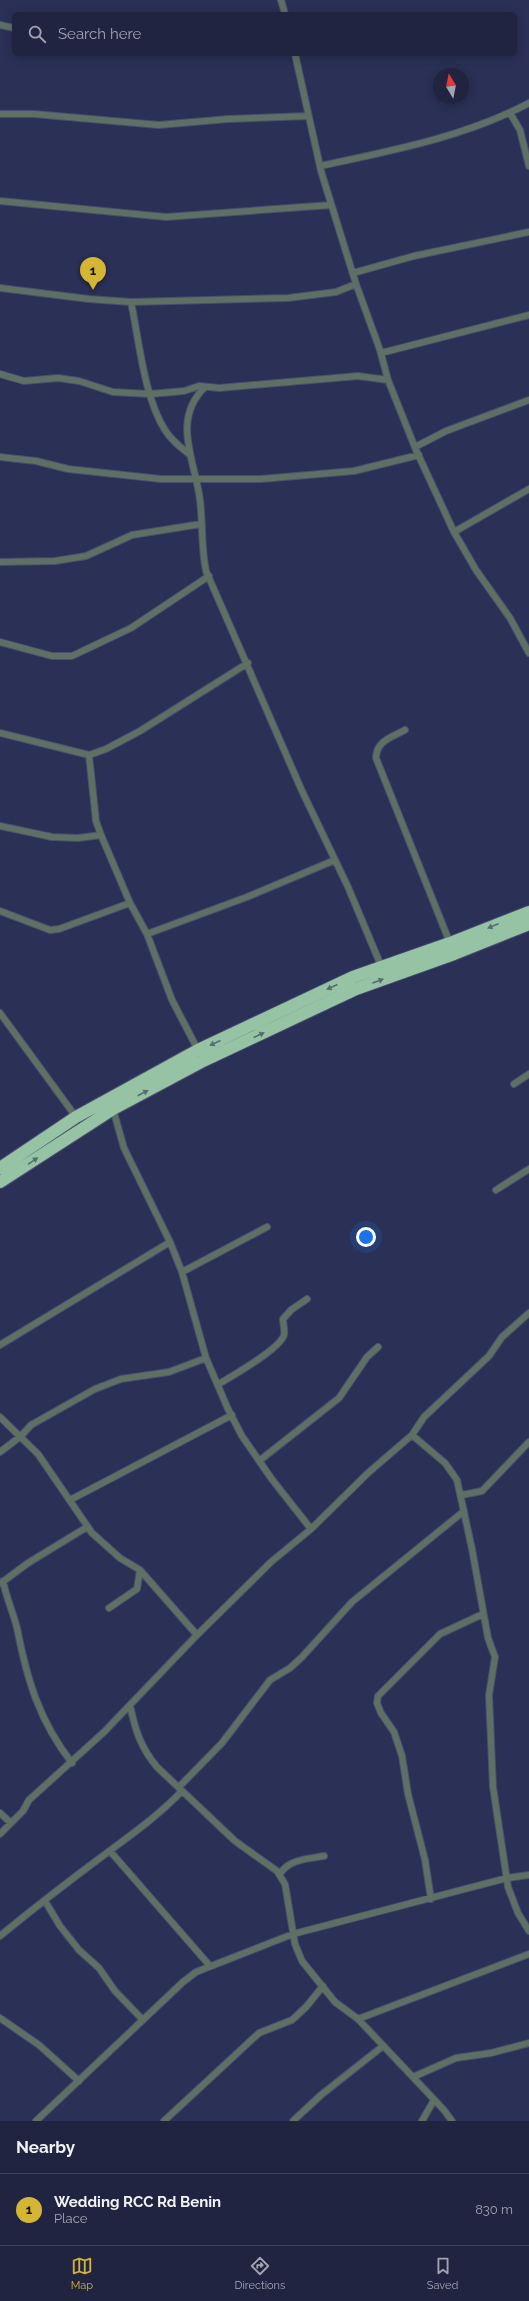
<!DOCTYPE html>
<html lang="en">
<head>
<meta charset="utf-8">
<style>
  :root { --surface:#202440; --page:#2d304b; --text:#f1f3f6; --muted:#a2a4b1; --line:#3d4159; --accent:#d5b534 }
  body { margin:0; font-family:Raleway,sans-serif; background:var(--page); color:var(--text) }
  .compass { position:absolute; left:433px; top:68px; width:36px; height:36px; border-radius:50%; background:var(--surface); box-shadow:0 2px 10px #0003; rotate:350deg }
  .you { position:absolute; left:366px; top:1237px; width:14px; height:14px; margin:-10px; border:3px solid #fff; border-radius:50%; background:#1a73e8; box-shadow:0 0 0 6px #1a73e833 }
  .badge { display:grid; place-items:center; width:26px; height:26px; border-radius:50%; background:var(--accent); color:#111; font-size:13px; font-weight:700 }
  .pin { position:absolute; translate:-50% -33px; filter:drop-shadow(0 1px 2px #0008) }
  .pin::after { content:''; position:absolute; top:21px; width:14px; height:12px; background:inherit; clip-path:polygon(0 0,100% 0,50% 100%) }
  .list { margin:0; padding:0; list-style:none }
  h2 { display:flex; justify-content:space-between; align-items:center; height:52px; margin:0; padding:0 16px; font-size:17px }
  h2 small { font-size:13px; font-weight:400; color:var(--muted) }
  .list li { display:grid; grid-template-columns:26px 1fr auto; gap:12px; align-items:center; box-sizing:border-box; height:72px; padding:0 16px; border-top:1px solid var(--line) }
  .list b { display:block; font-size:15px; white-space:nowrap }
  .list p { margin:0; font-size:13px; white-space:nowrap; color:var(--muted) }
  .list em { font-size:13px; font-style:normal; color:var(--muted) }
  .icon { flex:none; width:22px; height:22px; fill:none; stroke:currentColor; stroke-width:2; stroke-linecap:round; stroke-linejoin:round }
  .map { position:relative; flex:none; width:529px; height:2121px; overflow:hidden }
  .search { position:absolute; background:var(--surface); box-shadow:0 2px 10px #0003; left:12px; right:12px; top:12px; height:44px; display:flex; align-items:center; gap:10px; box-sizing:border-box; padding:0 14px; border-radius:6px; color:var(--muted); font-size:15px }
  .sheet { height:124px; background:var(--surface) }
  nav { display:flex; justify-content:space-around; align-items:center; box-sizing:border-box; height:56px; border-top:1px solid var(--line); background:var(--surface); font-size:11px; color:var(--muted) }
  nav a { display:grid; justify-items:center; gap:2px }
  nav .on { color:var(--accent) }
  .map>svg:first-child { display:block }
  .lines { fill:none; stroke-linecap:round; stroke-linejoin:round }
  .street-casing { stroke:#494e70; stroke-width:8 }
  .highway-casing { stroke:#494e70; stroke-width:14 }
  .street { stroke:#5e7063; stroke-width:6 }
  .highway { stroke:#95c3a3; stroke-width:12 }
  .oneway { fill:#556d72 }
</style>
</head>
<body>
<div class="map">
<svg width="529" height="2121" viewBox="0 0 529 2121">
  <rect width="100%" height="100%" fill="#2a3056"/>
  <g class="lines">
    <g class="street-casing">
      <path id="street" d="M281,0L285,14
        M0,25L14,28
        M295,54L321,171L356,284L380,350L388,380L416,450L454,532L476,570L510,618L529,653
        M510,113L520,130L529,166
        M0,114H34L159,125L228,119L308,116
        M320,166C390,151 465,137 529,103
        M0,201L166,217L331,205
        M353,273L414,256L529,232
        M0,288L89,299L131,302L288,298L336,292L356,284
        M131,302C139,340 144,397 165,430C171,440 180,447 189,454
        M381,353L529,315
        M0,374L24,381L58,378L79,381L113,392L150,394L184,391L199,386L219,388L358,376L388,380
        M205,387C171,420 195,460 200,500C203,524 201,548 206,571L302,791L348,887L382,968
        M415,447L446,431L529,400
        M0,457L36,461L68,469L161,479H261L354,471L419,455
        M454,532L529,489
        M0,562L55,561L86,556L132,535L201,524
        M0,642L52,656H72L131,628L209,576
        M405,730C392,737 376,741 376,758L450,943
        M0,733L89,755L106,749L140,731L248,663
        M89,755L96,821L101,835L130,903L147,934L172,1000L198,1050
        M0,826L52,837L78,838L101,835
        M0,911L50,930L59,929L130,903
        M147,934L247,897L335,860
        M0,1013L76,1117
        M514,1084L529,1074
        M113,1109L124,1148L170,1242L182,1272L206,1358L228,1409L242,1436L271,1478L311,1529
        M496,1190L529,1169
        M182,1272L267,1227
        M0,1345L170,1242
        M219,1384C232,1376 280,1349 284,1335C285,1331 283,1323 283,1319L291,1310L307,1299
        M0,1417L38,1454L92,1533L120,1558L140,1570L197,1635
        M412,1435L445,1463L457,1480L472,1549L488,1638L495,1657L489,1695L493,1787L508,1887L518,1913L529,1931
        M0,1452L21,1436L31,1425L95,1389L121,1379L169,1372L206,1358
        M259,1461L339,1398L367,1357L378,1347
        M462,1495L482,1491L529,1442
        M70,1500L232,1415
        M3,1581C6,1597 13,1612 17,1628C27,1679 39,1721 72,1763
        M1,1583L28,1563L87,1527
        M109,1608L137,1589L140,1570
        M130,1705C135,1730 141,1748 157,1767L235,1841L277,1871L285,1884L295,1944L302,1961L335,2002L358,2019L444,2110L452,2121
        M179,1787L222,1743L270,1680L290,1668L302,1657L352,1602L464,1511
        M0,1813L11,1823
        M0,1834L23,1811L29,1800L104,1732L197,1635L271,1562L311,1529L368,1473L412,1435L424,1417L489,1356L502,1337L529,1313
        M110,1851L210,1966
        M280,1874C289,1859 308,1859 324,1856
        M431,1899L425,1860L408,1794L402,1756L394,1732L381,1713L377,1703L378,1696L440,1634L483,1614
        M45,1901L60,1926L79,1950L99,1968L115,1991L143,2020
        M0,1936C34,1908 69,1881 104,1855C132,1834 158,1816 182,1791
        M0,2018L39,2045L79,2081
        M358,2019L529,1954
        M413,2077L456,2058L491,2053L529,2043
        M36,2121L183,1982L196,1972L293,1934L507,1878L529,1875
        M164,2121L259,2033L292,2020L306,2007L323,1986
        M293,2121L321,2095L383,2046
        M422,2121L434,2100"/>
    </g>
    <g class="highway-casing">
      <path id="highway" d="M0,1168L76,1117L198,1050L353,977L450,943L529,912
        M0,1182L113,1109L203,1061L356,989L454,954L529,924"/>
    </g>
    <use href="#street" class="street"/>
    <use href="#highway" class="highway"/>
  </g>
  <defs><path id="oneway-solid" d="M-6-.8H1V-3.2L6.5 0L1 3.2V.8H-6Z"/></defs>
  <g class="oneway">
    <use href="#oneway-solid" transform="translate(493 926) rotate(158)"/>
    <use href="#oneway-solid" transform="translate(378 981) rotate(-20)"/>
    <use href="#oneway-solid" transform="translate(332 987) rotate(155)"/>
    <use href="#oneway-solid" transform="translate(259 1035) rotate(-25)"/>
    <use href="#oneway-solid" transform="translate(215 1043) rotate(155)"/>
    <use href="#oneway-solid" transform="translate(143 1093) rotate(-27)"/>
    <use href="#oneway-solid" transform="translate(33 1161) rotate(-34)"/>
  </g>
</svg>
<svg class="compass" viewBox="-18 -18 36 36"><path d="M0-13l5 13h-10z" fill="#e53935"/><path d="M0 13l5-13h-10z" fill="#a2a4b1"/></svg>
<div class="you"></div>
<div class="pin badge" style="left:93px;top:290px">1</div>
<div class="search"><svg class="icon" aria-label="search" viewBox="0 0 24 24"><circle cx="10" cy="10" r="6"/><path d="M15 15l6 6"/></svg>Search here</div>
</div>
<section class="sheet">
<h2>Nearby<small></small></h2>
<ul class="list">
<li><span class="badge">1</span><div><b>Wedding RCC Rd Benin</b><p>Place</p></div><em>830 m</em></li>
</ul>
</section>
<nav>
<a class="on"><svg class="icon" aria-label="map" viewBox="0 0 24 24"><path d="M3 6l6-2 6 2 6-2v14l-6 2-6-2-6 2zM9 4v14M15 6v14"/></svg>Map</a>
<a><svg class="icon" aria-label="directions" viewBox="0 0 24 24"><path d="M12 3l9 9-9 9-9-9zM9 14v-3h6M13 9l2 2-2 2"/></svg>Directions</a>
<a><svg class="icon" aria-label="saved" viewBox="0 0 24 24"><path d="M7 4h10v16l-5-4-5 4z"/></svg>Saved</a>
</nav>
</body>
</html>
